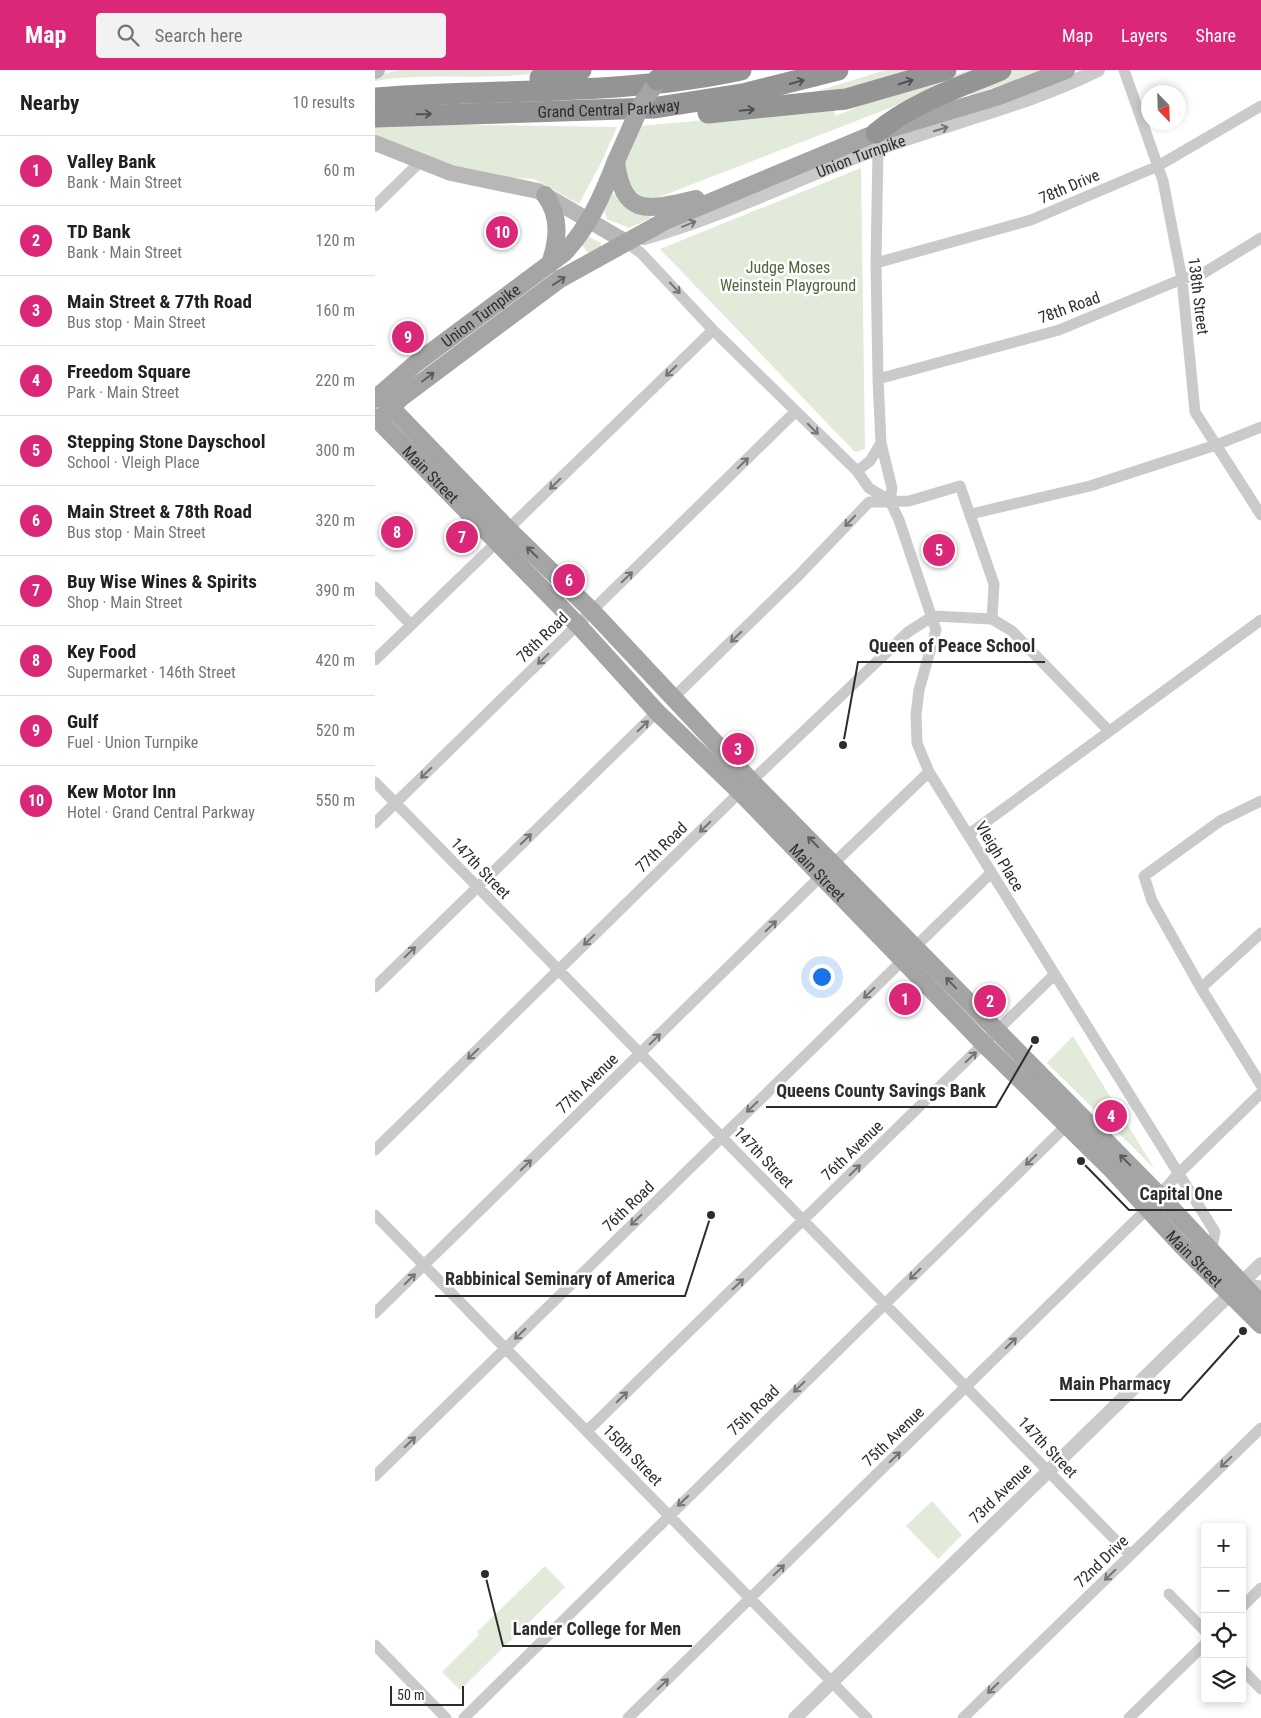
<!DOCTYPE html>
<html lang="en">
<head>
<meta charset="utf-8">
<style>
  :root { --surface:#fff; --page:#f2f2f2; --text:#202124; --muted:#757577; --line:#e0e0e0; --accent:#db2777 }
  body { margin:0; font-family:"Roboto Condensed",sans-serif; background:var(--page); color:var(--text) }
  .controls { position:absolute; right:15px; bottom:15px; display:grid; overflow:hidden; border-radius:5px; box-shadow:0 2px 8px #0003 }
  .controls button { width:45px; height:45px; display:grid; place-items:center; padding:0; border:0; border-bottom:1px solid var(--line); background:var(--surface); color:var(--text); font:25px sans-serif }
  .compass { position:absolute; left:766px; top:15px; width:45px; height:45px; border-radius:50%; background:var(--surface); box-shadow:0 2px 8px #0003; rotate:157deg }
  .scale { position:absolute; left:15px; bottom:12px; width:74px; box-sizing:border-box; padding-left:5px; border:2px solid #2d2d2d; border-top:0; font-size:14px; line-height:18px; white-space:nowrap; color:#2d2d2d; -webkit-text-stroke:4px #fff; paint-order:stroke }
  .you { position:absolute; left:446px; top:906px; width:18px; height:18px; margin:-12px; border:4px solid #fff; border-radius:50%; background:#1a73e8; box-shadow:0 0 0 8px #1a73e833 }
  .badge { display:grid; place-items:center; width:32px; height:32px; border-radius:50%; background:var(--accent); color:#fff; font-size:16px; font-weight:700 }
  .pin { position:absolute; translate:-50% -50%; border:2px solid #fff; box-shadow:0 1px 5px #0006 }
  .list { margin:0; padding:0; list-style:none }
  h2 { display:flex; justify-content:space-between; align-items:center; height:65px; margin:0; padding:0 20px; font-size:21px }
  h2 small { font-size:16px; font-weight:400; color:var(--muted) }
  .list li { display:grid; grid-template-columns:32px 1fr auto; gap:15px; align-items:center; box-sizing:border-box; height:70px; padding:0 20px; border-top:1px solid var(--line) }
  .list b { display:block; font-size:19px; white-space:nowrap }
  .list p { margin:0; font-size:16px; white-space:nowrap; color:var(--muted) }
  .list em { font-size:16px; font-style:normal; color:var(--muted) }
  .icon { flex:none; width:28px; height:28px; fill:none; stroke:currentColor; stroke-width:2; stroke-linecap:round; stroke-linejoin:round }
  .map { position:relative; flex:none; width:886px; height:1648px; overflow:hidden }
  header { display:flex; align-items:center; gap:30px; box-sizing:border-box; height:70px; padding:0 25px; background:var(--accent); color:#fff }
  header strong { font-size:24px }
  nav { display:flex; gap:28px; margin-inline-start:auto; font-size:18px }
  .search { width:350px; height:45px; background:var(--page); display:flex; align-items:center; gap:12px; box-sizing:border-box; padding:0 18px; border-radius:5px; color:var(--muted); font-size:19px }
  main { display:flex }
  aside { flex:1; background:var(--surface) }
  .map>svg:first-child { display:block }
  .green { fill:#e2eada }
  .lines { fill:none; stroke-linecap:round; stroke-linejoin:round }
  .minor { stroke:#cacaca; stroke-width:11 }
  .tertiary { stroke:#cacaca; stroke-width:14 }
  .secondary { stroke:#b7b7b7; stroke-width:16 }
  .primary { stroke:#a5a5a5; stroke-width:18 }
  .motorway { stroke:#949494; stroke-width:21 }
  .primary-bridge { stroke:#a5a5a5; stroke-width:18 }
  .motorway-bridge { stroke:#949494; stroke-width:21 }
  .oneway { stroke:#515151 }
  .oneway2 { stroke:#747474 }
  .oneway3 { stroke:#5d5d5d }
  .labels { text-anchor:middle; stroke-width:5; stroke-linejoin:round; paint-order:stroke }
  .street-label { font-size:16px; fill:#2d2d2d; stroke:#fff }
  .park-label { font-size:16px; fill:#4c673b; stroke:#fff }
  .leader { fill:none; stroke:#2d2d2d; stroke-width:2 }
  .callout-dot { fill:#2d2d2d; stroke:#fff; stroke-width:2 }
  .callout-label { font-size:18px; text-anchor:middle; font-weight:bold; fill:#2d2d2d; stroke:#fff; stroke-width:5; stroke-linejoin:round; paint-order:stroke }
</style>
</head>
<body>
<header>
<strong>Map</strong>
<div class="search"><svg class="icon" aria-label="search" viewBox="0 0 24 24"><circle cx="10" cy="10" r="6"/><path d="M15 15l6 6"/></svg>Search here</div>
<nav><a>Map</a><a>Layers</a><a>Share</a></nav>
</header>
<main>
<aside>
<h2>Nearby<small>10 results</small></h2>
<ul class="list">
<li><span class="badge">1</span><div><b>Valley Bank</b><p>Bank · Main Street</p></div><em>60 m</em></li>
<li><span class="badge">2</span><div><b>TD Bank</b><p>Bank · Main Street</p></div><em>120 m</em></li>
<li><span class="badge">3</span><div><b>Main Street &amp; 77th Road</b><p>Bus stop · Main Street</p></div><em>160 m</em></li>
<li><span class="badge">4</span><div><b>Freedom Square</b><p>Park · Main Street</p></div><em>220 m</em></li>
<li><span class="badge">5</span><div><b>Stepping Stone Dayschool</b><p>School · Vleigh Place</p></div><em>300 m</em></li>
<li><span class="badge">6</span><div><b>Main Street &amp; 78th Road</b><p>Bus stop · Main Street</p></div><em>320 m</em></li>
<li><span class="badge">7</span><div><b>Buy Wise Wines &amp; Spirits</b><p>Shop · Main Street</p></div><em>390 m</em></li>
<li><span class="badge">8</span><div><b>Key Food</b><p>Supermarket · 146th Street</p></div><em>420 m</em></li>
<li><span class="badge">9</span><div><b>Gulf</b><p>Fuel · Union Turnpike</p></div><em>520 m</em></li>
<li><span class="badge">10</span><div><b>Kew Motor Inn</b><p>Hotel · Grand Central Parkway</p></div><em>550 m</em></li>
</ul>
</aside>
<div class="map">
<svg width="886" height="1648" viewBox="0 0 886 1648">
  <rect width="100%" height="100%" fill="#fff"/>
  <path class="green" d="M24,0H179C121,13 59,1 0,11V6Z
    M511,0H554L500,18L426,26Z
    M594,0H613L274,131C269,128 261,125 257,121C240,102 256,76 264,56L459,39L460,46L503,29Z
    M639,0H669L596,25L594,19Z
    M41,54L242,57L228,89L204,134L159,109L126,107L77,96L0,66V57Z
    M486,98L490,379L480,382L285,179Z
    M238,123L246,131L275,145L276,148L254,158L232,149L229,140Z
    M212,166L226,173V177L214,184L206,174Z
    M698,966L779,1098L672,993Z
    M557,1431L587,1465L563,1489L531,1456Z
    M170,1496L190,1517L85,1620L67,1602L104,1565L102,1562Z"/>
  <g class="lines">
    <path class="minor" d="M749,0L788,111L807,209L820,342L886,445
      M503,79L501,193L503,309L506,373L517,418L515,431L524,450L561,560L544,620L541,645L542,673L554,702L840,1162L836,1181
      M0,136L46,91
      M251,172L266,183L338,260L482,401L494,418L514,430
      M501,193L656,150L783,96L886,36
      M503,309L684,260L807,209L827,204L886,168
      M482,401L495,391L506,373
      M596,444L715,416L841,375L886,357
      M133,459L338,260
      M0,517L36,555
      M617,549L637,561L734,661
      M0,590L121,473
      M298,628L424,505L494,432L534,431L585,416L619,514L617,549
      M0,712L755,1485
      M886,731L845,751L769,806L777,831L826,918L886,1015
      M0,753L421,341
      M593,765L886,550
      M459,793L554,702
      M540,877L616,803
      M0,917L282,642
      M826,918L886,863
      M0,1080L365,722L533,562L558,546L617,549
      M0,1145L492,1648
      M866,1213L886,1216
      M0,1243L446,806
      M212,1361L679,905
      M0,1406L529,889
      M794,1524L830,1561
      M867,1537L886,1518
      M0,1575L71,1648
      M867,1599L886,1619
      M89,1648L691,1056
      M253,1648L773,1138L803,1104L886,1023
      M588,1648L886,1358
      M754,1648L830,1574"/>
    <g class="tertiary">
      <path id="s1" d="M269,168C349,146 424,107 502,79C576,52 652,35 723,0"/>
      <path d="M420,1648L886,1194"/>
    </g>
    <path class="secondary" d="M0,1L2,0
      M0,73L76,103L163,121L251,172"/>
    <g class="primary">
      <path d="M241,91C248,150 275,139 321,129"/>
      <path d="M170,125C186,147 183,169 175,194"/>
      <path d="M4,325L133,459L217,541L377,712L784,1125L886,1234"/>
      <path id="s2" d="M0,329L40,294L189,183C214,157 228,124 241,91"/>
      <path d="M8,346L27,327L185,209L290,151L501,63L621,27L691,0"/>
      <path id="s3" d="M0,347L203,555L282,642L365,722L609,974L734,1097L806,1175L886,1255"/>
    </g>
    <g class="motorway">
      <path d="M165,8L206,0"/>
      <path d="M0,28C122,18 246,26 366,0"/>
      <path d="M333,43L471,29L571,0"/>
      <path id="s4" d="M0,47L278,38L368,24L463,0"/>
      <path d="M501,63C537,33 582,18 626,0"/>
    </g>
    <path class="primary-bridge" d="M241,91L266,35L290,0"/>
    <path class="motorway-bridge" d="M282,10L295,0"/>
  </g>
  <defs><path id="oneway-shaft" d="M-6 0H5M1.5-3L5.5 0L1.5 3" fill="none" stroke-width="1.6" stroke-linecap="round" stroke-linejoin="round" transform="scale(1.25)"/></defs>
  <g class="oneway">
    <use href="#oneway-shaft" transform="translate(422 12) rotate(-16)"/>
    <use href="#oneway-shaft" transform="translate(531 12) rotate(-18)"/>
    <use href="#oneway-shaft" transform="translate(372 40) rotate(-5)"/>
    <use href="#oneway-shaft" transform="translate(49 44) rotate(-1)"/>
  </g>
  <g class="oneway2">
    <use href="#oneway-shaft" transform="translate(566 59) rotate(-17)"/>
    <use href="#oneway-shaft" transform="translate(314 154) rotate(-22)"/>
    <use href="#oneway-shaft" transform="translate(300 218) rotate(47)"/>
    <use href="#oneway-shaft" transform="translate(296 301) rotate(136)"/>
    <use href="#oneway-shaft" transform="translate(438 359) rotate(45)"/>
    <use href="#oneway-shaft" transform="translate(368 393) rotate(-44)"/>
    <use href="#oneway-shaft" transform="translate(180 414) rotate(136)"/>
    <use href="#oneway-shaft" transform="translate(475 451) rotate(134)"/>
    <use href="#oneway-shaft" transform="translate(252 507) rotate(-44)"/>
    <use href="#oneway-shaft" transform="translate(361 567) rotate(136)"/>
    <use href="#oneway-shaft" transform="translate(168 589) rotate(136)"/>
    <use href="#oneway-shaft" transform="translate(268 656) rotate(-44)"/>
    <use href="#oneway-shaft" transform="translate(51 703) rotate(136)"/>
    <use href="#oneway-shaft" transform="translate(330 757) rotate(136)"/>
    <use href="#oneway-shaft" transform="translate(151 769) rotate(-44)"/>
    <use href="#oneway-shaft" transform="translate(396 856) rotate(-44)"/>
    <use href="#oneway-shaft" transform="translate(214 870) rotate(136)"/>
    <use href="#oneway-shaft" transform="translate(35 882) rotate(-44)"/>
    <use href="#oneway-shaft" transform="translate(494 923) rotate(136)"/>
    <use href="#oneway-shaft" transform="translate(280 969) rotate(-44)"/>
    <use href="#oneway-shaft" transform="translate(98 984) rotate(136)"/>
    <use href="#oneway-shaft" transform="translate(596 987) rotate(-44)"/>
    <use href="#oneway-shaft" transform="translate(377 1037) rotate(136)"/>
    <use href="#oneway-shaft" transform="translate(656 1090) rotate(136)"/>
    <use href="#oneway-shaft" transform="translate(151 1095) rotate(-44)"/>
    <use href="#oneway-shaft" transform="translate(480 1100) rotate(-44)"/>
    <use href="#oneway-shaft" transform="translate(261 1150) rotate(136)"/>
    <use href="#oneway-shaft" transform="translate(540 1204) rotate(136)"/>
    <use href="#oneway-shaft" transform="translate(35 1209) rotate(-45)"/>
    <use href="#oneway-shaft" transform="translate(363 1214) rotate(-44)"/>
    <use href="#oneway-shaft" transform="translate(145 1264) rotate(136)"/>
    <use href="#oneway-shaft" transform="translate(636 1273) rotate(-45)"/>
    <use href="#oneway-shaft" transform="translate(424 1317) rotate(136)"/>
    <use href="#oneway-shaft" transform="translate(247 1327) rotate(-44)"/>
    <use href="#oneway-shaft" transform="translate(35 1372) rotate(-44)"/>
    <use href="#oneway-shaft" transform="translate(520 1387) rotate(-44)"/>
    <use href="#oneway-shaft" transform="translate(851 1392) rotate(136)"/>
    <use href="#oneway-shaft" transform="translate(308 1431) rotate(136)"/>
    <use href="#oneway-shaft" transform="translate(404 1500) rotate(-44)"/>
    <use href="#oneway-shaft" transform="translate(735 1505) rotate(136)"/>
    <use href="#oneway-shaft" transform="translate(288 1614) rotate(-44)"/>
    <use href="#oneway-shaft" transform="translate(618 1618) rotate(136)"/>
  </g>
  <g class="oneway3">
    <use href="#oneway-shaft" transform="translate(184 211) rotate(-34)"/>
    <use href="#oneway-shaft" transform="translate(53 307) rotate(-37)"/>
    <use href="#oneway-shaft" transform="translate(157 482) rotate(-136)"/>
    <use href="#oneway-shaft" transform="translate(438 772) rotate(-135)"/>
    <use href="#oneway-shaft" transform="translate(576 913) rotate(-134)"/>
    <use href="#oneway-shaft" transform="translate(750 1090) rotate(-135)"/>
  </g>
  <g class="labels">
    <g class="street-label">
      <text dy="6" stroke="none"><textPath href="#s4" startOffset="234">Grand Central Parkway</textPath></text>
      <text dy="6" stroke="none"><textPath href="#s1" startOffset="232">Union Turnpike</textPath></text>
      <text transform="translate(694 116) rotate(-23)" y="6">78th Drive</text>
      <text transform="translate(824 226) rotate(83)" y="6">138th Street</text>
      <text transform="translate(694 237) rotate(-20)" y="6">78th Road</text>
      <text dy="6" stroke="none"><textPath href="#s2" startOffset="135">Union Turnpike</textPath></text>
      <text dy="6" stroke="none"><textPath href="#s3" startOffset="80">Main Street</textPath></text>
      <text transform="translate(167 567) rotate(-44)" y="6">78th Road</text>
      <text transform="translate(286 777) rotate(-44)" y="6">77th Road</text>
      <text transform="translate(625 786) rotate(59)" y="6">Vleigh Place</text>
      <text transform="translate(106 798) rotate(46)" y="6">147th Street</text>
      <text dy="6" stroke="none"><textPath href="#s3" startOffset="635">Main Street</textPath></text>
      <text transform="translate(212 1013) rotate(-44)" y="6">77th Avenue</text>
      <text transform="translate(477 1080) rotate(-44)" y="6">76th Avenue</text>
      <text transform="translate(389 1087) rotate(46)" y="6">147th Street</text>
      <text transform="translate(253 1136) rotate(-44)" y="6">76th Road</text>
      <text dy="6" stroke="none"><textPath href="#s3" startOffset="1175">Main Street</textPath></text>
      <text transform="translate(378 1340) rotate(-44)" y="6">75th Road</text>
      <text transform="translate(518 1366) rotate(-44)" y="6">75th Avenue</text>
      <text transform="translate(673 1377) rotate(46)" y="6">147th Street</text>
      <text transform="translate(258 1385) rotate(46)" y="6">150th Street</text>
      <text transform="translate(625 1423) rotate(-44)" y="6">73rd Avenue</text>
      <text transform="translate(726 1491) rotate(-44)" y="6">72nd Drive</text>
    </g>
    <g class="park-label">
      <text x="413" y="203">Judge Moses<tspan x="413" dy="18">Weinstein Playground</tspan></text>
    </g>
  </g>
  <path class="leader" d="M468 675L483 592H670M660 970L621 1037H391M706 1091L754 1140H857M336 1145L310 1226H60M868 1261L806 1330H675M110 1504L128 1576H317"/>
  <g class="callout-dot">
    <circle cx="468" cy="675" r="5"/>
    <circle cx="660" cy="970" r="5"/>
    <circle cx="706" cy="1091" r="5"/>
    <circle cx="336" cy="1145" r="5"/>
    <circle cx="868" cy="1261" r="5"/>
    <circle cx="110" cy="1504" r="5"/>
  </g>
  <g class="callout-label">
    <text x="577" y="582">Queen of Peace School</text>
    <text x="506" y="1027">Queens County Savings Bank</text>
    <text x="806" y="1130">Capital One</text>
    <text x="185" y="1215">Rabbinical Seminary of America</text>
    <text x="740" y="1320">Main Pharmacy</text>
    <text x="222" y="1565">Lander College for Men</text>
  </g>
</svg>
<div class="controls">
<button>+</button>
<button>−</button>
<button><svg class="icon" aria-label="locate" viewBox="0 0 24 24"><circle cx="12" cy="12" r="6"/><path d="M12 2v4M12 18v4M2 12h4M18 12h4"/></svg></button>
<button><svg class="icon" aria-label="layers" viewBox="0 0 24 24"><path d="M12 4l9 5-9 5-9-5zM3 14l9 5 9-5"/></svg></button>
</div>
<svg class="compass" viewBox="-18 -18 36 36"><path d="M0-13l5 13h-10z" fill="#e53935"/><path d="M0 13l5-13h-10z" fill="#757577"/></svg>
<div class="scale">50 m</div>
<div class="you"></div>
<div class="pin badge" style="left:530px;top:929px">1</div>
<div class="pin badge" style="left:615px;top:931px">2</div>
<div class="pin badge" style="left:363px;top:679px">3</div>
<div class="pin badge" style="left:736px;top:1046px">4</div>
<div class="pin badge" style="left:564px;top:480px">5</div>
<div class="pin badge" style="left:194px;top:510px">6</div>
<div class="pin badge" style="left:87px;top:467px">7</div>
<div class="pin badge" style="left:22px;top:462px">8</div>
<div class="pin badge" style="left:33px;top:267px">9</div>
<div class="pin badge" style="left:127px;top:162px">10</div>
</div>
</main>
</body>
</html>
